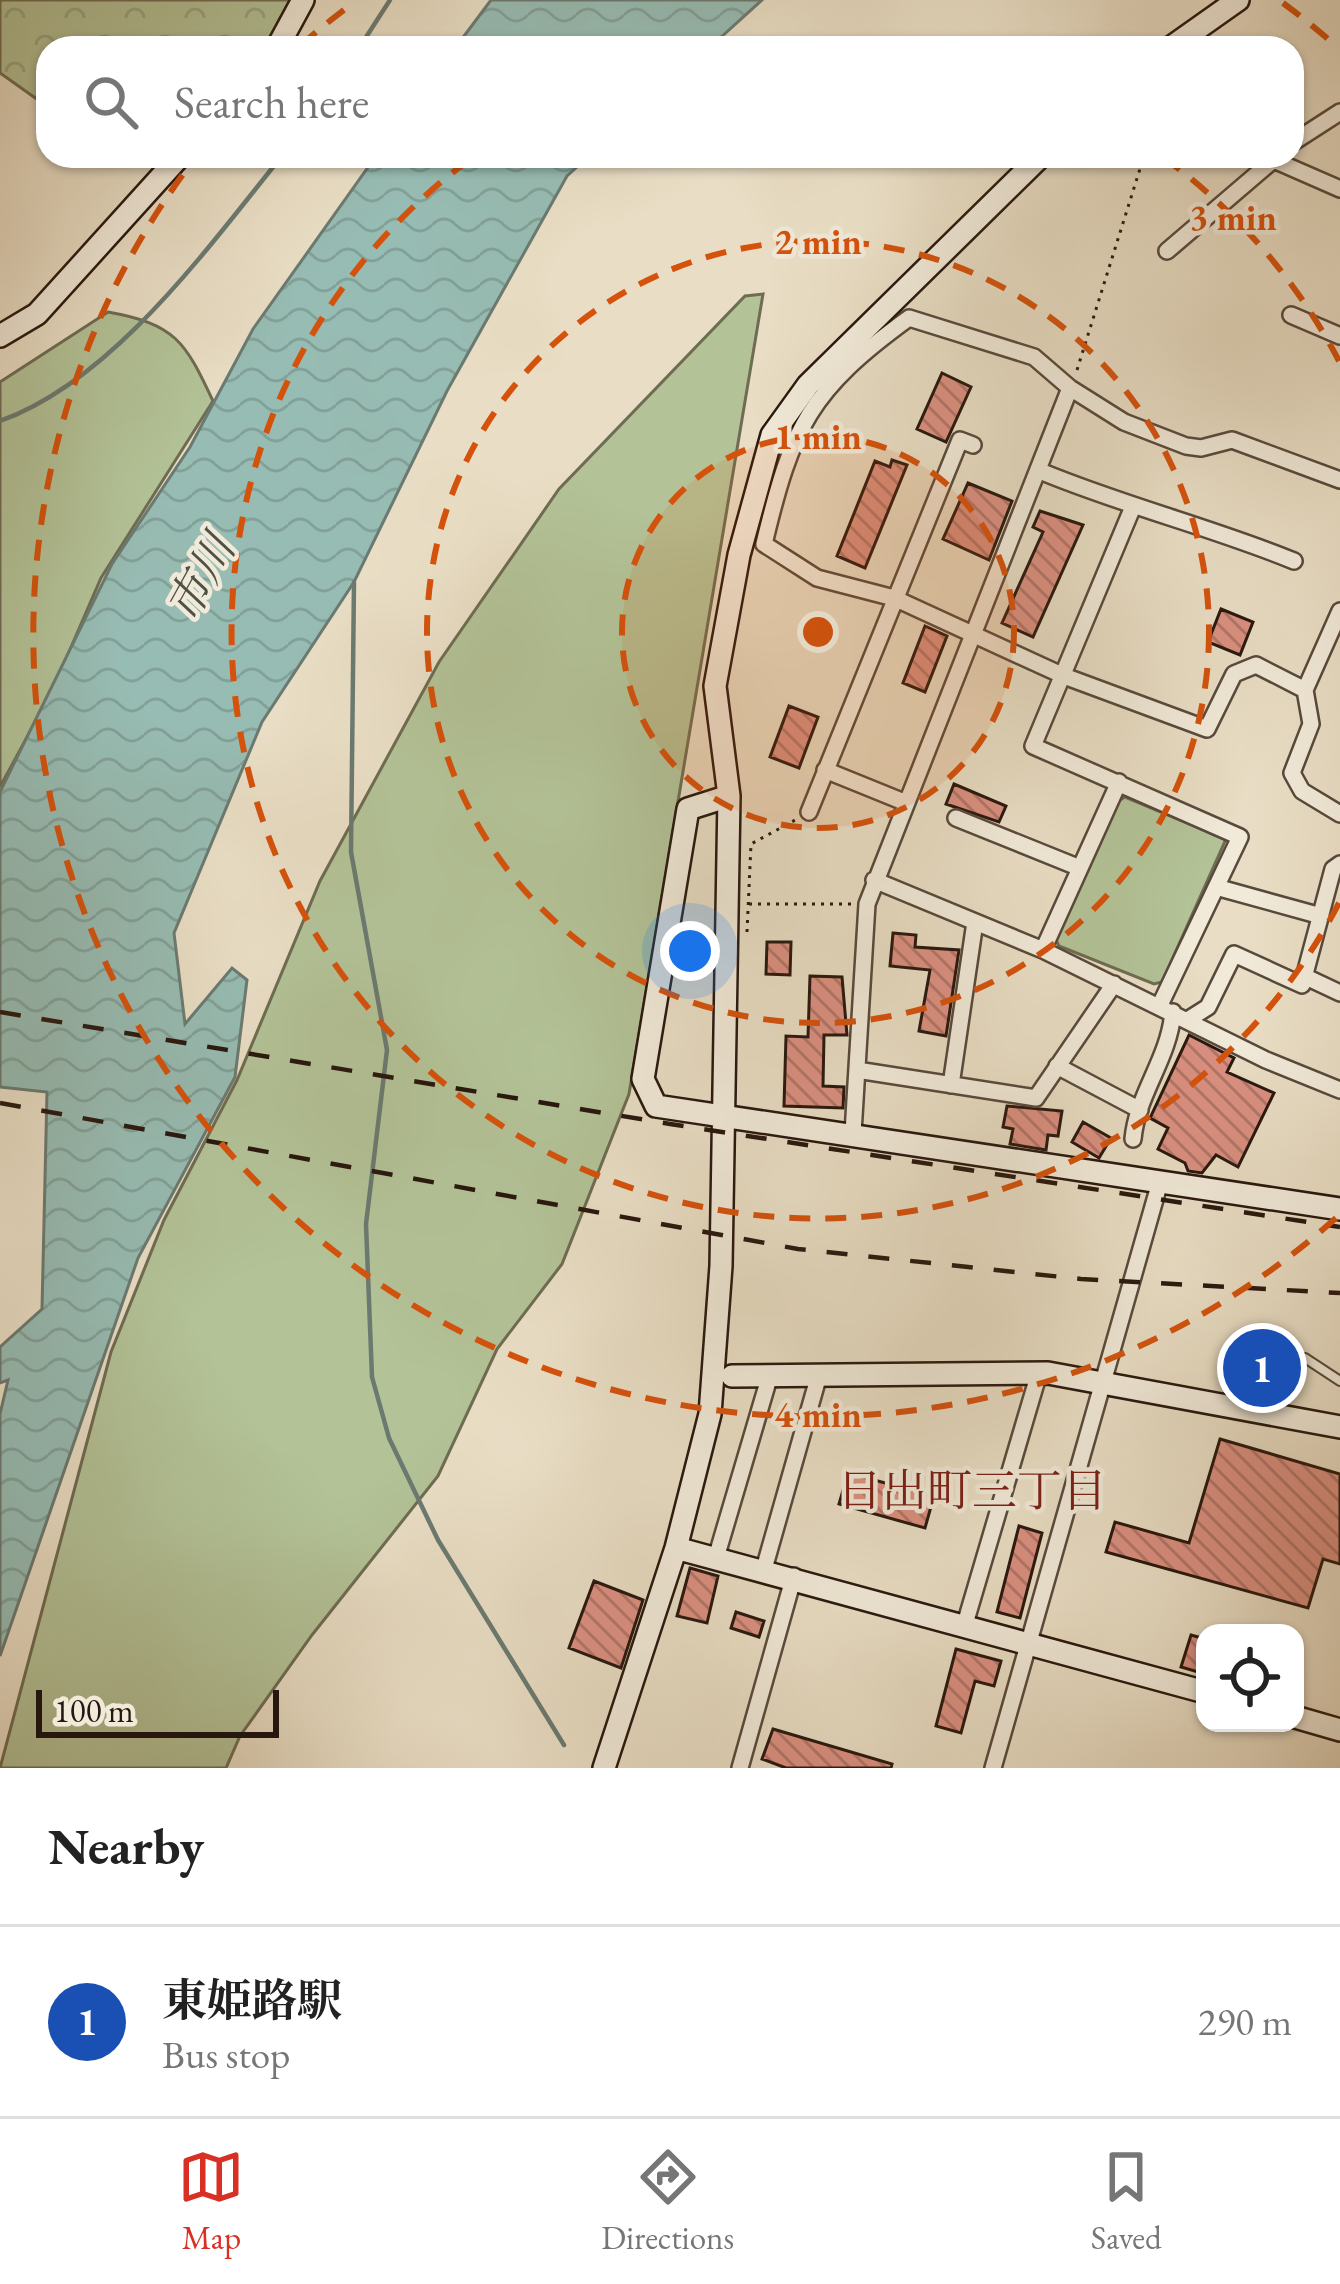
<!DOCTYPE html>
<html lang="en">
<head>
<meta charset="utf-8">
<style>
  :root { --surface:#fff; --page:#f2f2f2; --text:#222; --muted:#767676; --line:#e0e0e0; --accent:#d93025 }
  body { margin:0; font-family:"EB Garamond","Noto Serif JP",serif; background:var(--page); color:var(--text) }
  .controls { position:absolute; right:36px; bottom:36px; display:grid; overflow:hidden; border-radius:24px; box-shadow:0 3px 9px #0004 }
  .controls button { width:108px; height:108px; display:grid; place-items:center; padding:0; border:0; border-bottom:3px solid var(--line); background:var(--surface); color:var(--text); font:60px sans-serif }
  .scale { position:absolute; left:36px; bottom:30px; width:243px; box-sizing:border-box; padding-left:12px; border:6px solid #28170e; border-top:0; font-size:33px; line-height:42px; white-space:nowrap; color:#28170e; -webkit-text-stroke:9px #f1ead9; paint-order:stroke }
  .you { position:absolute; left:690px; top:951px; width:42px; height:42px; margin:-30px; border:9px solid #fff; border-radius:50%; background:#1a73e8; box-shadow:0 0 0 18px #1a73e833 }
  .badge { display:grid; place-items:center; width:78px; height:78px; border-radius:50%; background:var(--accent); color:#fff; font-size:39px; font-weight:700 }
  .pin { position:absolute; translate:-50% -50%; border:6px solid #fff; box-shadow:0 3px 12px #0006 }
  .list { margin:0; padding:0; list-style:none }
  h2 { display:flex; justify-content:space-between; align-items:center; height:156px; margin:0; padding:0 48px; font-size:51px }
  h2 small { font-size:39px; font-weight:400; color:var(--muted) }
  .list li { display:grid; grid-template-columns:78px 1fr auto; gap:36px; align-items:center; box-sizing:border-box; height:192px; padding:0 48px; border-top:3px solid var(--line) }
  .list b { display:block; font-size:45px; white-space:nowrap }
  .list p { margin:0; font-size:39px; white-space:nowrap; color:var(--muted) }
  .list em { font-size:39px; font-style:normal; color:var(--muted) }
  .icon { flex:none; width:66px; height:66px; fill:none; stroke:currentColor; stroke-width:2; stroke-linecap:round; stroke-linejoin:round }
  .map { position:relative; flex:none; width:1340px; height:1768px; overflow:hidden }
  .search { position:absolute; background:var(--surface); box-shadow:0 3px 9px #0004; left:36px; right:36px; top:36px; height:132px; display:flex; align-items:center; gap:30px; box-sizing:border-box; padding:0 42px; border-radius:36px; color:var(--muted); font-size:45px }
  .sheet { height:348px; background:var(--surface) }
  nav { display:flex; justify-content:space-around; align-items:center; box-sizing:border-box; height:168px; border-top:3px solid var(--line); background:var(--surface); font-size:33px; color:var(--muted) }
  nav a { display:grid; justify-items:center; gap:6px }
  nav .on { color:var(--accent) }
  .map>svg:first-child { display:block }
  .green { fill:#b3c297; stroke:#6e6c52; stroke-width:3 }
  .forest { fill:url(#forest-crowns); stroke:#6e6c52; stroke-width:3 }
  .water { fill:url(#water-waves); stroke:#6b7a71; stroke-width:3 }
  .lines { fill:none; stroke-linecap:round; stroke-linejoin:round }
  .stream { stroke:#6b7a71; stroke-width:4.5 }
  .building { fill:url(#building-back-hatch); stroke:#28170e; stroke-width:3 }
  .lane-casing { stroke:#58493c; stroke-width:12 }
  .street-casing { stroke:#58493c; stroke-width:20 }
  .secondary-casing { stroke:#28170e; stroke-width:26 }
  .path { stroke:#28170e; stroke-width:3; stroke-dasharray:3 6; stroke-linecap:butt }
  .lane { stroke:#f1ead9; stroke-width:8 }
  .street { stroke:#f1ead9; stroke-width:15 }
  .secondary { stroke:#f1ead9; stroke-width:21 }
  .rail { stroke:#28170e; stroke-width:4.5; stroke-dasharray:21 21; stroke-linecap:butt }
  .ring { fill:none; stroke:#d5520c; stroke-width:6; stroke-dasharray:21 15 }
  .labels { text-anchor:middle; stroke-width:9; stroke-linejoin:round; paint-order:stroke }
  .water-label { font-size:45px; font-style:italic; fill:#4f5148; stroke:#f1ead9 }
  .neighbourhood-label { font-size:45px; fill:#7a1f14; stroke:#f1ead9 }
  .centre { fill:#d5520c; stroke:#f1ead9; stroke-width:6 }
  .ring-label { font-size:36px; text-anchor:middle; font-weight:bold; fill:#d5520c; stroke:#f1ead9; stroke-width:9; stroke-linejoin:round; paint-order:stroke }
</style>
</head>
<body>
<div class="map">
<svg width="1340" height="1768" viewBox="0 0 1340 1768">
  <defs>
    <pattern id="forest-crowns" width="20" height="18" patternUnits="userSpaceOnUse" patternTransform="scale(3)"><rect width="20" height="18" fill="#b3c297"/><path d="M2 6a3 3 0 1 1 6 0M12 15a3 3 0 1 1 6 0" fill="none" stroke="#9aa681"/></pattern>
    <pattern id="water-waves" width="16" height="10" patternUnits="userSpaceOnUse" patternTransform="scale(3)"><rect width="16" height="10" fill="#97bcb3"/><path d="M0 5q4-4 8 0t8 0" fill="none" stroke="#82a199"/></pattern>
    <pattern id="building-back-hatch" width="6" height="6" patternUnits="userSpaceOnUse" patternTransform="scale(3)"><rect width="6" height="6" fill="#db9081"/><path d="M-1 5l2 2M0 0l6 6M5-1l2 2" fill="none" stroke="#b27568"/></pattern>
  </defs>
  <rect width="100%" height="100%" fill="#e9dec5"/>
  <filter id="stains"><feTurbulence type="fractalNoise" baseFrequency=".00167" numOctaves="4"/><feColorMatrix values="0 0 0 0 .2 0 0 0 0 .09 0 0 0 0 .02 0 0 0 .5 -.17"/></filter>
  <radialGradient id="worn" r=".72"><stop offset=".6" stop-color="#630" stop-opacity="0"/><stop offset="1" stop-color="#630" stop-opacity=".3"/></radialGradient>
  <path class="green" d="M763,294L629,1094L562,1264L497,1349L438,1476L312,1635L240,1736L226,1768H0L111,1352L164,1220L237,1080L320,881L439,662L559,489L745,296Z
    M108,312C175,324 185,341 213,401L101,578L52,691L0,787V382Z
    M1125,797L1226,839L1162,982L1154,984L1059,946L1055,938L1117,802Z"/>
  <path class="forest" d="M0,0H290L264,48H48V107L0,73Z"/>
  <path class="water" d="M491,0H762L709,48H455Z
    M376,156H589L567,176L447,391L354,582L262,722L174,933L185,1024L232,968L247,980L235,1077L138,1258L0,1656V1414L8,1380L0,1383V1347L42,1309L47,1092L0,1087V792L112,564L190,447L253,329Z"/>
  <g class="lines">
    <path class="stream" d="M359,48L390,0
      M0,421C113,381 208,247 282,156
      M354,582L351,852L387,1050L366,1224L372,1377L389,1438L438,1540L564,1745"/>
  </g>
  <path class="building" d="M942,373L971,387L946,442L917,429Z
    M892,460L907,465L865,568L837,556L875,461L890,467Z
    M968,483L1012,501L989,560L943,539Z
    M1040,511L1083,525L1033,637L1002,623L1043,532L1033,527Z
    M1221,609L1253,622L1240,655L1208,642Z
    M925,626L947,636L925,692L903,683Z
    M789,706L818,717L799,768L770,757Z
    M954,784L1006,806L999,822L946,804Z
    M893,933L916,935L915,947L959,950L946,1036L919,1031L930,970L890,966Z
    M767,942H791L790,975L766,974Z
    M810,976L842,977L847,1035H824L823,1086L844,1087L843,1108L784,1106L786,1036L808,1037Z
    M1189,1035L1234,1058L1227,1072L1274,1093L1238,1167L1216,1155L1202,1173L1188,1171L1185,1163L1158,1149L1168,1128L1150,1118Z
    M1007,1106L1062,1111L1058,1136L1048,1135L1046,1150L1010,1144L1013,1129L1003,1127Z
    M1083,1122L1111,1138L1099,1158L1072,1142Z
    M1220,1439L1340,1474V1564L1323,1559L1308,1608L1106,1552L1115,1522L1189,1543Z
    M848,1473L934,1496L925,1528L839,1504Z
    M1019,1526L1042,1533L1020,1618L997,1612Z
    M690,1568L718,1576L707,1623L677,1616Z
    M594,1581L643,1600L621,1668L569,1648Z
    M736,1612L764,1621L759,1637L731,1628Z
    M1191,1635L1205,1639V1674L1181,1667Z
    M956,1649L1001,1661L994,1686L975,1681L961,1733L936,1726Z
    M773,1729L892,1764L891,1768H786L762,1759Z"/>
  <g class="lines">
    <g class="lane-casing">
      <path id="lane" d="M1272,1413L1291,1361L1305,1358L1340,1381"/>
    </g>
    <g class="street-casing">
      <path id="street" d="M1292,143L1340,112
        M1269,158L1340,189
        M1167,251L1278,156
        M1291,315L1340,336
        M1040,471C1124,506 1211,527 1294,561
        M1340,480L1232,440L1201,448L1186,446L1124,422L1070,388L1034,357L909,318C810,390 792,426 764,544L817,578L894,598L1064,676L1207,729L1234,674L1256,665L1305,690L1311,724L1292,773L1302,791L1340,814
        M1132,509L1033,746L1240,837L1159,1007
        M1305,690L1340,611
        M825,770L904,802
        M809,812L960,440L973,445
        M956,818L1080,868
        M874,880L1043,950L1266,1060L1340,1090
        M1216,887L1321,916
        M1043,950L1119,782
        M1306,977L1340,993
        M1189,1019L1208,1007L1234,954L1302,985L1333,869L1340,864
        M1057,1066L1140,1110
        M857,1070L1036,1098L1114,984
        M951,1085L975,922
        M853,1133L867,904L1070,388
        M1133,1139C1137,1094 1169,1059 1173,1012
        M716,1558L770,1375
        M764,1569L819,1375
        M965,1624L1039,1373
        M740,1768L794,1576
        M993,1768L1160,1182"/>
    </g>
    <g class="secondary-casing">
      <path id="secondary" d="M277,48L303,0
        M1170,48L1238,0
        M0,336L37,314L180,156
        M729,796L688,809L643,1079L656,1106L1340,1209
        M732,1376L1048,1373L1340,1427
        M676,1548L1205,1692
        M1295,1717L1340,1730
        M604,1768L676,1548L710,1414L721,1266L729,796L715,686L739,555L772,435L808,385L1041,156"/>
    </g>
    <path class="path" d="M1077,370L1144,156
      M749,904H853
      M747,932L751,844L797,819"/>
    <use href="#lane" class="lane"/>
    <use href="#street" class="street"/>
    <use href="#secondary" class="secondary"/>
    <path class="rail" d="M0,1012L670,1124L1340,1227
      M0,1103L798,1249L1081,1279L1340,1293"/>
  </g>
  <circle cx="818" cy="632" r="196" fill="#d5520c" fill-opacity=".12"/>
  <g class="ring">
    <circle cx="818" cy="632" r="196"/>
    <circle cx="818" cy="632" r="391"/>
    <path d="M1339 903A587 587 0 1 1 473 157M762 48A587 587 0 0 1 874 48M1163 157A587 587 0 0 1 1339 361"/>
    <path d="M1336 1218A782 782 0 0 1 193 161M300 46A782 782 0 0 1 353 3M1283 3A782 782 0 0 1 1336 46"/>
  </g>
  <g class="labels">
    <g class="water-label">
      <text transform="translate(200 578) rotate(-61)" y="16">市川</text>
    </g>
    <g class="neighbourhood-label">
      <text x="972" y="1506">日出町三丁目</text>
    </g>
  </g>
  <circle cx="818" cy="632" r="18" class="centre"/>
  <g class="ring-label">
    <text x="1233" y="230">3 min</text>
    <text x="818" y="254">2 min</text>
    <text x="818" y="449">1 min</text>
    <text x="818" y="1427">4 min</text>
  </g>
  <rect width="100%" height="100%" filter="url(#stains)"/>
  <rect width="100%" height="100%" fill="url(#worn)"/>
</svg>
<div class="controls">
<button><svg class="icon" aria-label="locate" viewBox="0 0 24 24"><circle cx="12" cy="12" r="6"/><path d="M12 2v4M12 18v4M2 12h4M18 12h4"/></svg></button>
</div>
<div class="scale">100 m</div>
<div class="you"></div>
<div class="pin badge" style="left:1262px;top:1368px;background:#1a4fb4">1</div>
<div class="search"><svg class="icon" aria-label="search" viewBox="0 0 24 24"><circle cx="10" cy="10" r="6"/><path d="M15 15l6 6"/></svg>Search here</div>
</div>
<section class="sheet">
<h2>Nearby<small></small></h2>
<ul class="list">
<li><span class="badge" style="background:#1a4fb4">1</span><div><b>東姫路駅</b><p>Bus stop</p></div><em>290 m</em></li>
</ul>
</section>
<nav>
<a class="on"><svg class="icon" aria-label="map" viewBox="0 0 24 24"><path d="M3 6l6-2 6 2 6-2v14l-6 2-6-2-6 2zM9 4v14M15 6v14"/></svg>Map</a>
<a><svg class="icon" aria-label="directions" viewBox="0 0 24 24"><path d="M12 3l9 9-9 9-9-9zM9 14v-3h6M13 9l2 2-2 2"/></svg>Directions</a>
<a><svg class="icon" aria-label="saved" viewBox="0 0 24 24"><path d="M7 4h10v16l-5-4-5 4z"/></svg>Saved</a>
</nav>
</body>
</html>
